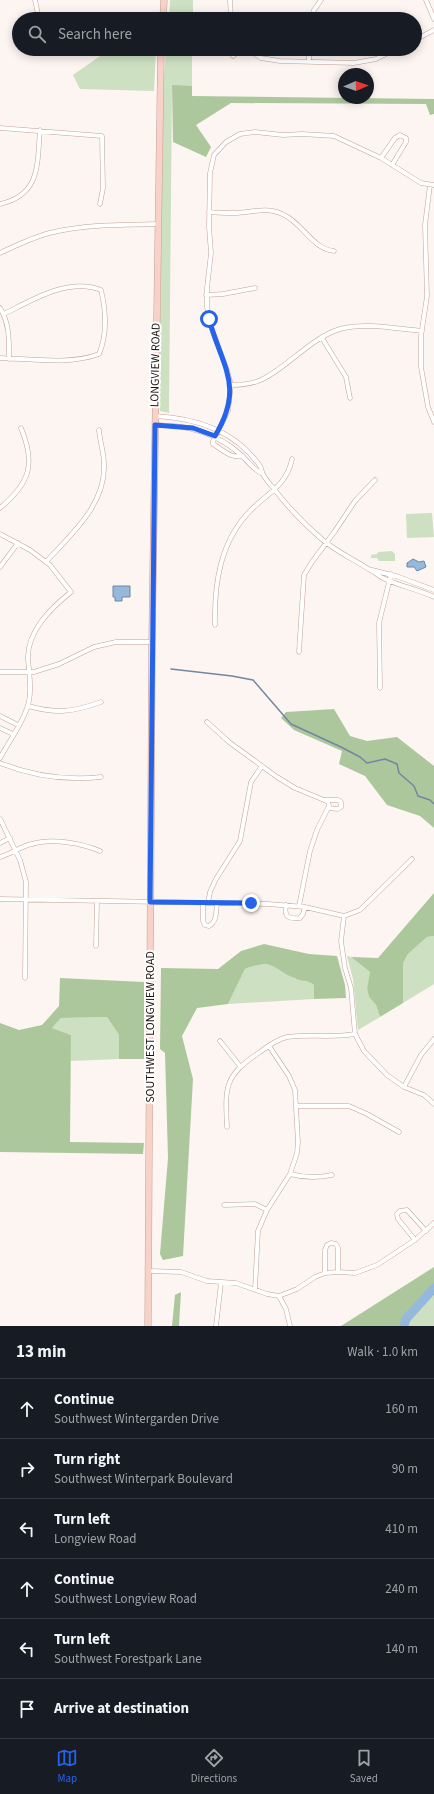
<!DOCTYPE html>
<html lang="en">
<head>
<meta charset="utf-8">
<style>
  :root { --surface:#171b24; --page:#20242c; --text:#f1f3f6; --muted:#9ea1a6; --line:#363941; --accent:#2563eb }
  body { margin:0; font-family:"Source Sans 3",sans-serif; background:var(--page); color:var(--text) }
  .compass { position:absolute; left:338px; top:68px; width:36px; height:36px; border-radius:50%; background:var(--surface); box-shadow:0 2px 10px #0003; rotate:88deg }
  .stop { position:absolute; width:12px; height:12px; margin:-9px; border:3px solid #2563eb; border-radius:50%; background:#fff }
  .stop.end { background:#2563eb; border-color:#fff; box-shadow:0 1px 4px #0008 }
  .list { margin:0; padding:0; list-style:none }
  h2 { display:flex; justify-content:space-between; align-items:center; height:52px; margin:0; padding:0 16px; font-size:17px }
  h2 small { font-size:13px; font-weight:400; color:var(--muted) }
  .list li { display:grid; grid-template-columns:26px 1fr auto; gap:12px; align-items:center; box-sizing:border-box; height:60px; padding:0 16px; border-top:1px solid var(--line) }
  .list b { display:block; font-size:15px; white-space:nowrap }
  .list p { margin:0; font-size:13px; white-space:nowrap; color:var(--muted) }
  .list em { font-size:13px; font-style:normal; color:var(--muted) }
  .icon { flex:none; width:22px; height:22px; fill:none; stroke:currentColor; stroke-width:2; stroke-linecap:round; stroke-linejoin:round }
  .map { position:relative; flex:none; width:434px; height:1326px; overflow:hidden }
  .search { position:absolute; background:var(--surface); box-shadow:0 2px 10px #0003; left:12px; right:12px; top:12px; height:44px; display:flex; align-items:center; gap:10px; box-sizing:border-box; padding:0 14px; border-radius:22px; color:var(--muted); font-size:15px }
  .sheet { height:412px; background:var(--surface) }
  nav { display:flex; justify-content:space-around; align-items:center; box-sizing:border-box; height:56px; border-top:1px solid var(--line); background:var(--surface); font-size:11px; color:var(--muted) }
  nav a { display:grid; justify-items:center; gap:2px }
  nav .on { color:var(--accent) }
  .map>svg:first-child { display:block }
  .green { fill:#cde0c1 }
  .forest { fill:#adc79c }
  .water { fill:#94b9dd; stroke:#71879f }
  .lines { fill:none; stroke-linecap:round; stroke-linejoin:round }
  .stream { stroke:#71879f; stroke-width:1.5 }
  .river { stroke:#94b9dd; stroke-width:9 }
  .street-casing { stroke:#c4a195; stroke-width:5 }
  .secondary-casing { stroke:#c4a195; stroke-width:7 }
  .street { stroke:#fff; stroke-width:4 }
  .secondary { stroke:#f8d1c9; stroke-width:6 }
  .route { stroke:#2563eb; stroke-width:5 }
  .labels { text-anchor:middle; stroke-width:4; stroke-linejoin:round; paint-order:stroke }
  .street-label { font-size:12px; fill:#1f120e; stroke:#fff }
</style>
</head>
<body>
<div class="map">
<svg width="434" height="1326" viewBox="0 0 434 1326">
  <rect width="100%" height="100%" fill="#fdf5f2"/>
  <path class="green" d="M170,0H193V19H169Z
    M110,49H156L154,91L80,89L73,75Z
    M166,49H192V86H172L169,413L160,411L159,405L163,89Z
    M432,513L434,537L407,538L406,514Z
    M392,551L395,554V561H379L377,558H371V555L377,554L378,552Z
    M434,936V984L403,1003V963L408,954L427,937Z
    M347,956L351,957L370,972L367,988L369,997L376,1005L380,1017L358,1030L353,979Z
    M258,964L273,965L295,979L309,980L314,985V999L228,1004L245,969Z
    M107,1017L119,1035V1059L70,1061L71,1035L52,1028L61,1018Z
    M434,1288V1326H404L406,1319Z"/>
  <path class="forest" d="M172,85L192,86V96L434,99V114L430,115L426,104L231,103L196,125L211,147L206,157L173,142Z
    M334,709L350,736L367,741L397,737L434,766V828L420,816L387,805L365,776L339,764L342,751L294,730L281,718L286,712Z
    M434,893V936L427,937L408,954L403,963V1003L380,1017L376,1005L369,997L367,988L370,972L351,957L378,958Z
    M264,944L309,954L337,956L345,985L346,998L314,999V985C308,979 302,982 294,978C272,968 273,958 245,969L228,1004L197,1008L182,1036L193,1079L183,1256L163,1260L160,1254L168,1158L165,1053L160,1049L161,968L218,969L241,951Z
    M60,978L144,982V1059H119V1035L107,1017L61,1018L52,1028L71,1035L70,1142L144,1143L143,1154L0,1152V1023L19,1030L42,1025L59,1006Z
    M434,1267V1287L404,1317L400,1326H341Z
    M181,1292L179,1326H172L175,1295Z"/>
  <path class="water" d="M413,559L419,562L424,561L426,567L417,571L414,567H407V563Z
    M113,586H130V597H122V601H115V597H113Z"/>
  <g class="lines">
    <path class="stream" d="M171,669L232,676L253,680L291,724L341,747L360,757L367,763L385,759L397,764L399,773L414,786L418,796L430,800L434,804"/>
    <path class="river" d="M404,1326L406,1319L434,1288"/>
    <g class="street-casing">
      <path id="street" d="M35,0L39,19
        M230,0L231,19
        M426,0L434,19
        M311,19L314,10L321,0
        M415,40L434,30
        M247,49L261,58L280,61L354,63L376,59L396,49
        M233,56L241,49
        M309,61V49
        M0,128L102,136L103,188L100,204
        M381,158L395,138L400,135L406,138V142L392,165
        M430,185L425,225L427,296L421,336V367L428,407L434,422
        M0,204C41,195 37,164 40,130
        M209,212C218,213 227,213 237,213C252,212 267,207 282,214C302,222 312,249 334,251
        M0,253C17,245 35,236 54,232C88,224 123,225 158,224
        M206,295L223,294L255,288
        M0,308C10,324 9,341 9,359
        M322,338L346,377L350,398
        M0,358C30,359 71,365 99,354C108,333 106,311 101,290C69,277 32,300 4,314
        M231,385C242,385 253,384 263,379C290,365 311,338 340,329C366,322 396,329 422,331
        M155,416C196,418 235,430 260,466C262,468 261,471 263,474C265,479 270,484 274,489C288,507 306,526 324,541C339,553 355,560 370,570C375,572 378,576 383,578C399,586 417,589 434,597
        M155,425C187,425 215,432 240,454C248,461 253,470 263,474
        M243,456C231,459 223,450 213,444V441L228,411L231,385L227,370L211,327L207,307V288L211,253L209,227L210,173L214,155L226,142L240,134L255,132L283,135L302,134L334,136L381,158L421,183L434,185
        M0,508C30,483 36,464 21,428
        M0,534L30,550L50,565L71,592C51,608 27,631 28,659C29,673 32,687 29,701C25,720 9,741 0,758
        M46,562C71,534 106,505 104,464C104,453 100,442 99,430
        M0,567L18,543
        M372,570L396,576L434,590
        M215,625C214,584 220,541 251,510C268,493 287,485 292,459
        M299,652L304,575L312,562L335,531L355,501L375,480
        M0,672H34L59,664L94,647L116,642H152
        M380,688L379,623L391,574
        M28,706C57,714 73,712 101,702
        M0,716L18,725
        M207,722L229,742L277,777L295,788L324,800H338L341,802V807L338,809L328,808
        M0,728L13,734
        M0,763C33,776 65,781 101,777
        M0,819L20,860L26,882L25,978
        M0,843L10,838
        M0,857C11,854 21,846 32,844C52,838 81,843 100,851
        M0,899L268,904L305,907L344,916L360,910L412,859
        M203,903V921L205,925L209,926C217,922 216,911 217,903
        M208,903L210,892L216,879L240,841L251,782L262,766
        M286,905C284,917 288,919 300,918L303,914L305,907
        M299,906L310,851L317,830L329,806L328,802L324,800
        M344,916L341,941L345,968L351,988L355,1034L364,1051L387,1075L404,1087L424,1095L434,1104
        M96,946L97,901
        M220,1041L240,1066
        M404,1087L421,1055L434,1039
        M297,1106H349L367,1114L399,1132
        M227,1127C225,1086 224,1076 260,1052C268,1046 278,1039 287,1037C310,1034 333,1038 355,1034
        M290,1174C305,1178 318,1178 332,1175
        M224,1205L255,1204L267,1210
        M415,1240L398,1219L397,1214L400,1211L407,1210L426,1231
        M149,1271L181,1272L207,1281L236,1283L267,1294L279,1296L297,1289L315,1277L325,1273L338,1272L355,1273L377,1265L415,1240L434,1223
        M325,1273V1250L327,1245L331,1243L336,1244L338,1248V1272
        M255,1289L258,1231L267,1210L290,1174L297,1153L298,1142L295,1090L289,1076L269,1046
        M279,1296L286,1309L290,1326
        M216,1326L221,1283"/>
    </g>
    <g class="secondary-casing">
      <path id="secondary" d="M163,19L164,0
        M148,1326L152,642L161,49"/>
    </g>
    <use href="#street" class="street"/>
    <use href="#secondary" class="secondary"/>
  </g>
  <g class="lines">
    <path class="route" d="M209,319C222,367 245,386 215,436L193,428L155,425L150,902L251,903"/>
  </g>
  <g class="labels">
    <g class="street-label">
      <text transform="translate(155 365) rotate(-89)" y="4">LONGVIEW ROAD</text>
      <text transform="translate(150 1027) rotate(-90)" y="4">SOUTHWEST LONGVIEW ROAD</text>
    </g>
  </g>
</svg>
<svg class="compass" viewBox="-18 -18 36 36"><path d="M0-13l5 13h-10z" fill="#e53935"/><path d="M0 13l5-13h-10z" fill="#9ea1a6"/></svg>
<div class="stop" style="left:209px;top:319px"></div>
<div class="stop end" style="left:251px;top:903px"></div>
<div class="search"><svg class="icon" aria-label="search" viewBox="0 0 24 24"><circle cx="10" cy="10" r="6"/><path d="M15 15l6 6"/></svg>Search here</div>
</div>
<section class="sheet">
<h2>13 min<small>Walk · 1.0 km</small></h2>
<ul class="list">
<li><svg class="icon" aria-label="ahead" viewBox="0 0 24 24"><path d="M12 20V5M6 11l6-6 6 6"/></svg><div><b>Continue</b><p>Southwest Wintergarden Drive</p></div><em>160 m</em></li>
<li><svg class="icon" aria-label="right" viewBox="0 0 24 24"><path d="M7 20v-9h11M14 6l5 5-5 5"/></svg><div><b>Turn right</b><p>Southwest Winterpark Boulevard</p></div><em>90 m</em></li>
<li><svg class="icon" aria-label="left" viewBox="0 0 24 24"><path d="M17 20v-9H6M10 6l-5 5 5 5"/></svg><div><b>Turn left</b><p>Longview Road</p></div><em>410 m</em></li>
<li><svg class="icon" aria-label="ahead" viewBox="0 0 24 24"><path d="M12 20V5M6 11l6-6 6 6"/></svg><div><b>Continue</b><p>Southwest Longview Road</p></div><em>240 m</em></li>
<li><svg class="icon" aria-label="left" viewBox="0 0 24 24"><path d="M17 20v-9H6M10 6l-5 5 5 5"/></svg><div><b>Turn left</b><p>Southwest Forestpark Lane</p></div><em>140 m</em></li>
<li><svg class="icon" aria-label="arrive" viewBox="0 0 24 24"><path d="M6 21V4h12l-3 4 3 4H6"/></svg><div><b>Arrive at destination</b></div></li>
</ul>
</section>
<nav>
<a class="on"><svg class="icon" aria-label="map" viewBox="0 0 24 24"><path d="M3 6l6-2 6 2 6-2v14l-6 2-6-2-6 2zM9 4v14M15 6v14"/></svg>Map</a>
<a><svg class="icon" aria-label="directions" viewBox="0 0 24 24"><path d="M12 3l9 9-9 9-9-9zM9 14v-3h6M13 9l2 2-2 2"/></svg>Directions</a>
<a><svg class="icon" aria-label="saved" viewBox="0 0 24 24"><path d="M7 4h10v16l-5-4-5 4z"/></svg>Saved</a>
</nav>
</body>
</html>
